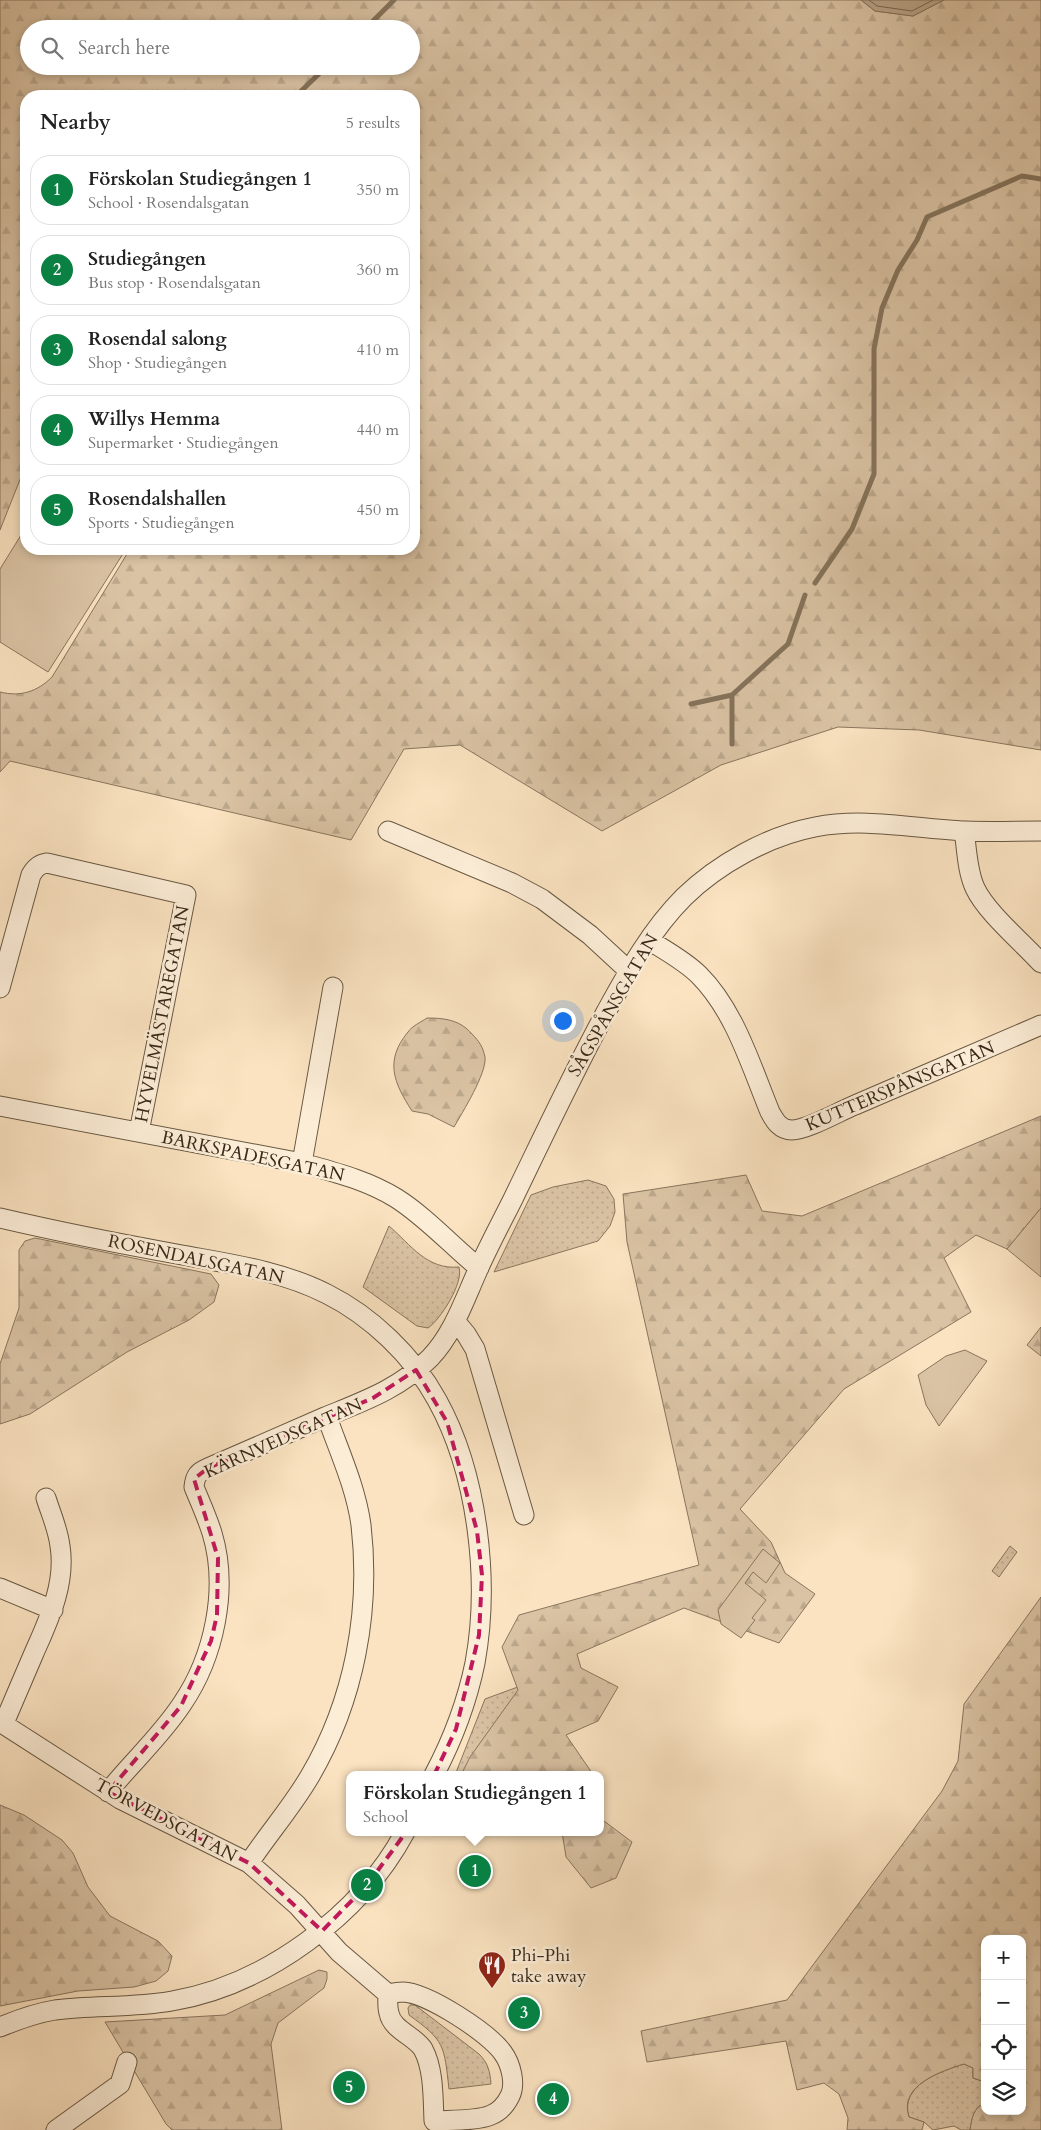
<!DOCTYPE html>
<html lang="en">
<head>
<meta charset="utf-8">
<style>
  :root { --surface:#fff; --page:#f6f6f6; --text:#222; --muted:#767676; --line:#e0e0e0; --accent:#0b8043 }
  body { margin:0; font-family:Cardo,serif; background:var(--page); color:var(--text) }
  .controls { position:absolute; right:15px; bottom:15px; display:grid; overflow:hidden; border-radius:10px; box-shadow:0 2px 8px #0003 }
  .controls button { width:45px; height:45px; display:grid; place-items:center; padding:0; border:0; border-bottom:1px solid var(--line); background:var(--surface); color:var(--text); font:25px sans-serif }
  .you { position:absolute; left:562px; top:1020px; width:18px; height:18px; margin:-12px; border:4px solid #fff; border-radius:50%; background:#1a73e8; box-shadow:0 0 0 8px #1a73e833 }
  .badge { display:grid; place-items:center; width:32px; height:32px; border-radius:50%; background:var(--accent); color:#fff; font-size:16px; font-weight:700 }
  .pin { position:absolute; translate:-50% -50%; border:2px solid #fff; box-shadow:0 1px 5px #0006 }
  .popup { position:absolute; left:346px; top:1771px; width:258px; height:65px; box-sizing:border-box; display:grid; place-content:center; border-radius:10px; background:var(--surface); filter:drop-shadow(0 1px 4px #0005); font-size:16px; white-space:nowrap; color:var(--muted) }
  .popup b { font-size:19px; color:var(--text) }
  .popup::after { content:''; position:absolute; left:50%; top:100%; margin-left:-10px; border:10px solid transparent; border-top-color:var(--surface) }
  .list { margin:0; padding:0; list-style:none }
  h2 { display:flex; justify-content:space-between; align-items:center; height:65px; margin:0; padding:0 20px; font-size:21px }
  h2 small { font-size:16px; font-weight:400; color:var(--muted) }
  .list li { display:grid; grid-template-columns:32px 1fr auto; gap:15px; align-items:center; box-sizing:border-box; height:70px; margin:0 10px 10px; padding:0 10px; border:1px solid var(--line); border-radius:20px }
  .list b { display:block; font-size:19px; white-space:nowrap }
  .list p { margin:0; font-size:16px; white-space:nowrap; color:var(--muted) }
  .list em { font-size:16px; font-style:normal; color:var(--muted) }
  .icon { flex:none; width:28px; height:28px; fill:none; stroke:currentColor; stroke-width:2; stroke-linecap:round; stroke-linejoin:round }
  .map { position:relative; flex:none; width:1041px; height:2130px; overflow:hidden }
  .search { position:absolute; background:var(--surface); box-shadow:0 2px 8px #0003; left:20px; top:20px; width:400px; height:55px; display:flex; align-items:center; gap:12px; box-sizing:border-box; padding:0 18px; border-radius:28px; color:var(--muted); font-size:19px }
  .panel { position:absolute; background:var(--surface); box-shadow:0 2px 8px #0003; left:20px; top:90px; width:400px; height:465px; border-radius:20px }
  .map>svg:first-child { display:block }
  .grass { fill:url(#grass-dots); stroke:#89765e }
  .forest { fill:url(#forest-firs); stroke:#89765e; fill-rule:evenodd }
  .green { fill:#dac3a4; stroke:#89765e }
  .water { fill:#b9a488; stroke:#85735b }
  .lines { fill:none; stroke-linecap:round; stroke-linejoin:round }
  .shore { stroke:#786650; stroke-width:1 }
  .stream { stroke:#85735b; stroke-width:5 }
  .minor-casing { stroke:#695842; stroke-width:21 }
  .minor { stroke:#fcedd7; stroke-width:19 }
  .marked { fill:none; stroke:#c2185b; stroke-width:4; stroke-dasharray:10 6; stroke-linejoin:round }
  .labels { text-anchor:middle; stroke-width:5; stroke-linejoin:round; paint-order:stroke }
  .street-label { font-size:18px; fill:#382918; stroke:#fcedd7 }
  .poi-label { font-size:18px; fill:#382918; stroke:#fcedd7; text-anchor:start }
</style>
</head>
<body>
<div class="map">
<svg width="1041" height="2130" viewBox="0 0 1041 2130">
  <defs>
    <pattern id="grass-dots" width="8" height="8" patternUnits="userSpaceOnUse" patternTransform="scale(1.25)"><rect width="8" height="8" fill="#dac3a4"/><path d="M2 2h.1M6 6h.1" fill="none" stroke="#bca88c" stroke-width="1.8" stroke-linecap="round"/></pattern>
    <pattern id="forest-firs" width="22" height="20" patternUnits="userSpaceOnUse" patternTransform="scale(1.25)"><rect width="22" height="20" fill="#dac3a4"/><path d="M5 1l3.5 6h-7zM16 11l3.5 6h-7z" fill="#bca88c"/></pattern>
  </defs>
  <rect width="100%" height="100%" fill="#fbe3c1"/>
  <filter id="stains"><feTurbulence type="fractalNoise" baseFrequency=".004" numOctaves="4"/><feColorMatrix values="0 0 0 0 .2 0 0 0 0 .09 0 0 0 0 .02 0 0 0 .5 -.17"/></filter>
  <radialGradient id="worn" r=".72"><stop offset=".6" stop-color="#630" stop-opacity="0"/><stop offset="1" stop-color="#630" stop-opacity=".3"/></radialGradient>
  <path class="grass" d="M588,1180L606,1186L614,1199L615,1212L610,1226L598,1241L494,1272L531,1195L553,1187Z
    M389,1226C411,1245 427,1270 459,1267C464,1283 440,1320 428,1328L417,1326L363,1287Z
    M1010,1546L1017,1552L999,1577L992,1571Z
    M556,1673L474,1756L461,1775H455L485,1699Z
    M410,2005H415L479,2054C488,2063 490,2071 491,2084L449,2089C444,2045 445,2041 409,2015L408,2008Z
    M964,2064L973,2068V2078L985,2082V2103C973,2108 972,2118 970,2130H961L954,2126L933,2130L924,2122L909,2117C899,2085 941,2071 964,2064Z"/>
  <path class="forest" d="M0,0H861L875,11L913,16L944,0H1041V750L919,730L838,727L721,765L602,831L460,745L404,749L351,840L10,761L0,772V692C20,697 37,692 52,677L130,549H414V96H26V475L21,477L0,530ZM29,29H411V66H29Z
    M427,1018C445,1018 460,1020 472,1034C479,1041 483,1047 485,1057C487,1073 462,1113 454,1127L428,1114L412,1111C394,1083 384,1061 408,1032C412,1026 421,1022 427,1018Z
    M1041,1116V1208L1007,1249L976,1235L944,1258L971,1312L844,1389L740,1509L771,1542L785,1573L815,1594L779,1643L684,1608L577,1654L581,1668L618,1687L598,1721L566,1735L590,1770L591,1775H461L470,1757L518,1690L502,1647L519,1615L699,1565L627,1242L623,1194L746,1175L762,1211L802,1216Z
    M35,1238L211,1274L219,1285L214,1302L189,1320L127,1352L30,1414L0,1424V1364L19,1308V1250L25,1241Z
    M1041,1327V1356L1027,1345Z
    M1041,1597V2130H970C972,2118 973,2108 985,2103V2111H1022V1939H985V2082L973,2078V2068L964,2064C942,2071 898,2085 909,2117L924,2122L922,2130H847L848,2118L839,2094L824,2083L797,2090L786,2041L647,2062L641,2031L787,2000L942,1791L958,1761L964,1704Z
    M0,1805L24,1815L62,1840L73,1853L88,1887L110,1916L158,1941L172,1956L168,1971L156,1981L134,1987L78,1991L0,2006Z
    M600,1818L632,1842L616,1878L591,1888L566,1857L562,1832H600Z
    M319,1970L327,1972V1979L324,1988L278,2023L271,2044L282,2130H172L166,2124L105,2022L225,2015Z"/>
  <path class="green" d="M26,527V549H126L48,672L0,642V569Z
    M1041,1208V1277L1007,1249Z
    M965,1350L987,1361L939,1426L926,1405L918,1375L946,1356Z
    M763,1549L780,1563L766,1583L753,1572L745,1583L766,1600L752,1618L755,1620L741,1638L721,1624L718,1610Z"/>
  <path class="water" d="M861,0H944L913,16L875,11Z"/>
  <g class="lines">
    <path class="shore" d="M869,0L877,6L912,11L933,0"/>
    <path class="stream" d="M365,29L394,0
      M296,96L327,66
      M815,583L852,529L874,474V349L882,308L898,270L917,240L927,217L1022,176L1041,179
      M732,695V744
      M691,704L732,695L788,644L805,595"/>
    <g class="minor-casing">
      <path id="minor" d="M388,831L512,883L542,899L590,935L629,971
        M964,831C967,849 967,871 975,888C986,912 1022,942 1041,963
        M649,940C666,951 685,961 699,975C735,1011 751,1066 770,1112C775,1121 780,1130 792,1130C807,1130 840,1111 855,1105C917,1078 979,1052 1041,1025
        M0,988L31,875C35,868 39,864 47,863L186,895L139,1132
        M0,1106L302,1163C334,1172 367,1180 396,1198C426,1217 451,1245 479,1268
        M302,1163L333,987
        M0,1218C60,1232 121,1244 182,1255C231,1264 282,1271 327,1294C371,1316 413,1356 437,1400C478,1474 490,1581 475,1663C467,1702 453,1739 434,1775
        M455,1321L466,1334L475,1349L524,1515
        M0,1588L53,1610
        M0,1722L120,1799L249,1863L297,1905L339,1952L388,1994C388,2000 387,2007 389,2013C392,2030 415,2036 423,2049C434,2069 433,2099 434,2121C449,2120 478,2121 491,2115C499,2112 506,2104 510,2096C516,2084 511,2064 503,2053C489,2033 428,1993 403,1992C398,1992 393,1993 388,1994
        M4,1723C14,1700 24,1676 34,1653C49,1619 66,1584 60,1546C58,1529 51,1514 46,1498
        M108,1792C132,1762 161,1736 182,1704C214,1657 229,1589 212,1533C207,1517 200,1502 194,1487C195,1476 198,1472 208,1468C247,1451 286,1434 325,1417C364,1401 399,1389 430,1358C453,1334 464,1301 477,1272C488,1247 501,1223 513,1199C543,1137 573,1073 606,1012C628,972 651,930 684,897C718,864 768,836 815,827C866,817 915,829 966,831C991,832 1016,831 1041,831
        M249,1863C268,1834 292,1807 310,1776C354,1701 371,1612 361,1525C356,1488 339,1451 327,1417
        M0,2027C17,2020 36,2013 55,2010C93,2005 133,2008 172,2001C265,1985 360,1916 405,1832
        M56,2130L120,2084L127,2062"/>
    </g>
    <use href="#minor" class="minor"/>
  </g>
  <path class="marked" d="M416,1370L447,1422L477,1531L482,1575L479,1635L456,1729L418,1809L401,1839L367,1885L322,1931L249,1863L108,1792L181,1706L211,1641L217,1615L218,1558L194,1479L208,1468L373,1398Z"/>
  <defs>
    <g id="restaurant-pin" transform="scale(1.4375)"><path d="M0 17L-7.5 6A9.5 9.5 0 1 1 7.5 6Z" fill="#8f2418" stroke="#fcedd7"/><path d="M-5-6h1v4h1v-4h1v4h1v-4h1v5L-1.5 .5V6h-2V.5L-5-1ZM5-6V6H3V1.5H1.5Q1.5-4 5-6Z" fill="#fff"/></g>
  </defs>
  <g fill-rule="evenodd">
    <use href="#restaurant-pin" x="492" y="1965"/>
  </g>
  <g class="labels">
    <g class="street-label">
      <text transform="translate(613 1005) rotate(-60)" y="6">SÅGSPÅNSGATAN</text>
      <text transform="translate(162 1014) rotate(-79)" y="6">HYVELMÄSTAREGATAN</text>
      <text transform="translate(900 1086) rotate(-23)" y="6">KUTTERSPÅNSGATAN</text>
      <text transform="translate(253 1156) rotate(12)" y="6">BARKSPADESGATAN</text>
      <text transform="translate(196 1259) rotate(12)" y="6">ROSENDALSGATAN</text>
      <text transform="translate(283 1438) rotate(-24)" y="6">KÄRNVEDSGATAN</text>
      <text transform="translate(166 1820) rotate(28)" y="6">TÖRVEDSGATAN</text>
    </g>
    <g class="poi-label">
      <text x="511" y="1961">Phi-Phi<tspan x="511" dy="21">take away</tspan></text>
    </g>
  </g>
  <rect width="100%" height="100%" filter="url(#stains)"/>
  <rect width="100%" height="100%" fill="url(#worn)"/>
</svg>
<div class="controls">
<button>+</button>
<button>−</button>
<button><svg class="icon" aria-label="locate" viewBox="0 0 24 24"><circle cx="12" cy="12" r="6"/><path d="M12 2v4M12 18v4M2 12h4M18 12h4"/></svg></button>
<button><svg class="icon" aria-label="layers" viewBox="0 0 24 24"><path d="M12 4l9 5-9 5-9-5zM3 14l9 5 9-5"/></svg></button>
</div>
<div class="you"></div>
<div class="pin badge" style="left:475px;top:1871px">1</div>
<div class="popup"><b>Förskolan Studiegången 1</b>School</div>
<div class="pin badge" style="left:367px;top:1885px">2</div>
<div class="pin badge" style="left:524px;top:2013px">3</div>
<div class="pin badge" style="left:553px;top:2099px">4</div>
<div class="pin badge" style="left:349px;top:2087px">5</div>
<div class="search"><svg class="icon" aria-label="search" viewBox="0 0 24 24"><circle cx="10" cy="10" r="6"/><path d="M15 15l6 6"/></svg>Search here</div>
<section class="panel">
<h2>Nearby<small>5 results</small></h2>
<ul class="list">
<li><span class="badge">1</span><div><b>Förskolan Studiegången 1</b><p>School · Rosendalsgatan</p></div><em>350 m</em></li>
<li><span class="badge">2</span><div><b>Studiegången</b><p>Bus stop · Rosendalsgatan</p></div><em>360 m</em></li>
<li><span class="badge">3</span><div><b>Rosendal salong</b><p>Shop · Studiegången</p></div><em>410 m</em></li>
<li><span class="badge">4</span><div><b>Willys Hemma</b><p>Supermarket · Studiegången</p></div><em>440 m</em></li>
<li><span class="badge">5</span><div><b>Rosendalshallen</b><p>Sports · Studiegången</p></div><em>450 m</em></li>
</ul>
</section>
</div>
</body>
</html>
